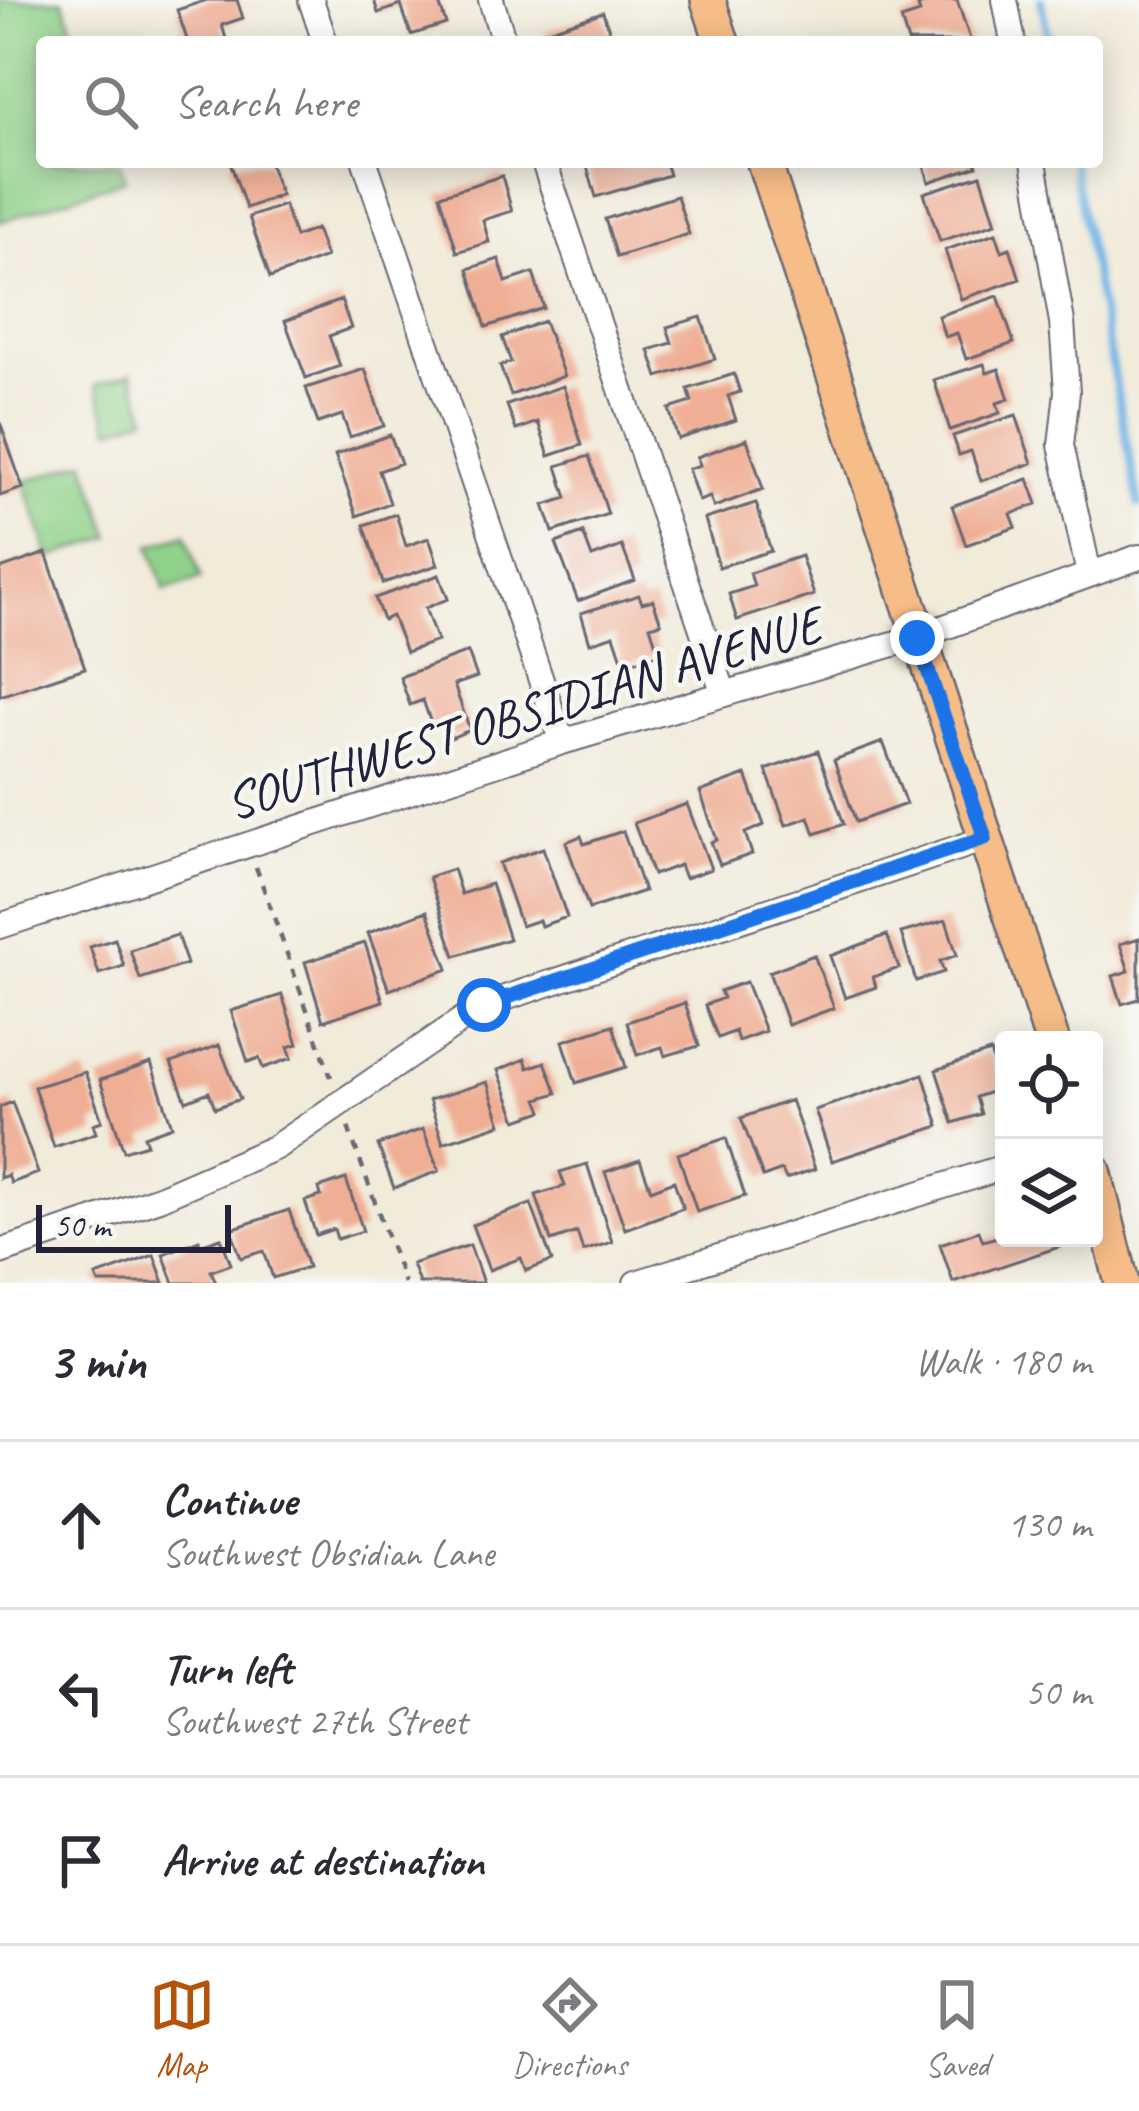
<!DOCTYPE html>
<html lang="en">
<head>
<meta charset="utf-8">
<style>
  :root { --surface:#fff; --page:#f2f2f3; --text:#2b2b33; --muted:#7c7c81; --line:#e1e1e2; --accent:#b45309 }
  body { margin:0; font-family:Caveat,sans-serif; background:var(--page); color:var(--text) }
  .controls { position:absolute; right:36px; bottom:36px; display:grid; overflow:hidden; border-radius:12px; box-shadow:0 6px 30px #0003 }
  .controls button { width:108px; height:108px; display:grid; place-items:center; padding:0; border:0; border-bottom:3px solid var(--line); background:var(--surface); color:var(--text); font:60px sans-serif }
  .scale { position:absolute; left:36px; bottom:30px; width:195px; box-sizing:border-box; padding-left:12px; border:6px solid #22223b; border-top:0; font-size:33px; line-height:42px; white-space:nowrap; color:#22223b; -webkit-text-stroke:9px #f6f6f2; paint-order:stroke }
  .stop { position:absolute; width:36px; height:36px; margin:-27px; border:9px solid #1a73e8; border-radius:50%; background:#fff }
  .stop.end { background:#1a73e8; border-color:#fff; box-shadow:0 3px 12px #0008 }
  .list { margin:0; padding:0; list-style:none }
  h2 { display:flex; justify-content:space-between; align-items:center; height:156px; margin:0; padding:0 48px; font-size:51px }
  h2 small { font-size:39px; font-weight:400; color:var(--muted) }
  .list li { display:grid; grid-template-columns:78px 1fr auto; gap:36px; align-items:center; box-sizing:border-box; height:168px; padding:0 48px; border-top:3px solid var(--line) }
  .list b { display:block; font-size:45px; white-space:nowrap }
  .list p { margin:0; font-size:39px; white-space:nowrap; color:var(--muted) }
  .list em { font-size:39px; font-style:normal; color:var(--muted) }
  .icon { flex:none; width:66px; height:66px; fill:none; stroke:currentColor; stroke-width:2; stroke-linecap:round; stroke-linejoin:round }
  .map { position:relative; flex:none; width:1139px; height:1283px; overflow:hidden }
  .search { position:absolute; background:var(--surface); box-shadow:0 6px 30px #0003; left:36px; right:36px; top:36px; height:132px; display:flex; align-items:center; gap:30px; box-sizing:border-box; padding:0 42px; border-radius:12px; color:var(--muted); font-size:45px }
  .sheet { height:660px; background:var(--surface) }
  nav { display:flex; justify-content:space-around; align-items:center; box-sizing:border-box; height:168px; border-top:3px solid var(--line); background:var(--surface); font-size:33px; color:var(--muted) }
  nav a { display:grid; justify-items:center; gap:6px }
  nav .on { color:var(--accent) }
  .map>svg:first-child { display:block }
  .green { fill:#90d289; stroke:#597a62; stroke-width:3 }
  .lines { fill:none; stroke-linecap:round; stroke-linejoin:round }
  .stream { stroke:#6eb4e5; stroke-width:8 }
  .building { fill:#f0ae94 }
  .minor-casing { stroke:#6a6873; stroke-width:28 }
  .major-casing { stroke:#6a6873; stroke-width:38 }
  .path { stroke:#6a6873; stroke-width:4.5; stroke-dasharray:9 9; stroke-linecap:butt }
  .minor { stroke:#fff; stroke-width:24 }
  .major { stroke:#f7bd88; stroke-width:33 }
  .route { stroke:#1a73e8; stroke-width:15 }
  .labels { text-anchor:middle; stroke-width:9; stroke-linejoin:round; paint-order:stroke }
  .street-label { font-size:51px; fill:#22223b; stroke:#f6f6f2 }
</style>
</head>
<body>
<div class="map">
<svg width="1139" height="1283" viewBox="0 0 1139 1283">
  <rect width="100%" height="100%" fill="#f6f6f2"/>
  <filter id="ink" filterUnits="userSpaceOnUse"><feTurbulence type="fractalNoise" baseFrequency=".00833" numOctaves="2"/><feDisplacementMap in="SourceGraphic" scale="24" xChannelSelector="R" yChannelSelector="G"/><feConvolveMatrix kernelMatrix="1 2 1 2 8 2 1 2 1" color-interpolation-filters="sRGB"/></filter>
  <filter id="wash" filterUnits="userSpaceOnUse"><feTurbulence type="fractalNoise" baseFrequency=".004" numOctaves="4" result="noise"/><feDisplacementMap in="SourceGraphic" scale="48" xChannelSelector="R" yChannelSelector="G"/><feGaussianBlur stdDeviation="2.7" result="paint"/><feColorMatrix in="noise" values="0 0 0 0 0 0 0 0 0 0 0 0 0 0 0 0 0 1.4 0 .05"/><feComposite in="paint" operator="in"/></filter>
  <g filter="url(#wash)">
    <rect width="100%" height="100%" fill="#f1ebda"/>
    <path class="green" d="M0,0H63L78,42H42V162H119L125,179L0,222Z
      M132,373L147,417L111,429L96,385Z
      M85,461L111,537L50,558L24,482Z
      M186,534L201,578L165,590L150,546Z"/>
    <g class="lines">
      <path class="stream" d="M1041,0L1049,42
        M1072,162L1139,504"/>
    </g>
    <g id="blocks">
      <path class="building" d="M207,0H237L243,18L222,25L227,42H188L177,10Z
        M374,0H438L446,24L411,35L401,5L378,13Z
        M934,0H957L971,42H908L901,19L920,13L918,6Z
        M603,12L613,42H549L545,31Z
        M230,162H269L281,195L246,208Z
        M590,162H665L669,175L596,197L586,163Z
        M923,162H976L977,166L929,182Z
        M981,175L996,223L940,241L924,193Z
        M502,176L512,211L483,220L489,242L457,252L440,195Z
        M677,196L689,234L617,257L605,219Z
        M284,205L295,237L316,229L326,257L270,278L249,217Z
        M996,233L1002,251L1010,248L1020,279L961,299L945,250Z
        M499,259L506,282L533,273L544,308L486,327L468,269Z
        M998,296L1014,343L966,359L957,333L945,337L938,316Z
        M341,300L351,328L329,336L340,366L306,378L285,321Z
        M701,317L715,359L658,377L649,350L672,343L667,327Z
        M544,321L564,376L511,395L500,366L511,362L502,337Z
        M984,364L987,373L999,369L1009,399L997,403L1000,413L950,430L934,380Z
        M365,369L384,426L350,437L342,415L318,423L306,388Z
        M734,374L740,392L728,396L736,420L678,439L669,409L692,402L688,389Z
        M563,386L582,445L549,456L538,422L516,430L507,405Z
        M1016,415L1032,463L981,481L971,451L959,455L953,436Z
        M0,422L23,488L0,496Z
        M390,435L401,463L379,471L390,503L357,516L335,455Z
        M747,439L763,489L714,507L710,497L699,501L688,469L700,465L697,457Z
        M589,456L608,514L553,532L544,505L567,498L557,466Z
        M1028,479L1037,504L1011,514L1016,527L966,545L952,506Z
        M756,503L771,551L719,567L705,519Z
        M396,514L406,546L429,538L438,565L383,583L364,525Z
        M583,533L592,557L622,546L635,580L578,601L556,543Z
        M46,553L85,668L0,696V569Z
        M801,556L814,595L737,620L729,594L754,586L750,573Z
        M439,575L448,599L425,608L437,641L406,652L392,616L383,620L375,598Z
        M639,595L642,603L653,600L661,623L650,626L659,654L624,665L614,635L590,643L581,613Z
        M468,652L477,677L454,685L470,730L451,738L446,724L433,729L423,700L410,705L400,677Z
        M883,742L906,804L856,822L834,760Z
        M818,751L844,824L815,834L809,817L786,825L766,770Z
        M746,775L764,825L745,833L752,854L720,865L711,842L717,840L700,792Z
        M687,804L711,869L685,878L680,865L653,875L634,823Z
        M623,831L644,891L589,909L566,842L581,836L584,844Z
        M543,848L567,917L541,926L539,920L521,926L499,863Z
        M453,869L461,894L491,884L509,939L455,956L429,877Z
        M427,911L448,969L389,990L368,933Z
        M946,920L957,955L940,961L944,972L916,981L901,933Z
        M177,935L187,964L140,979L130,950Z
        M887,935L899,968L873,977L876,987L845,998L830,956Z
        M1139,938V999L1122,1004L1113,976L1129,971L1120,944Z
        M115,939L124,966L99,974L90,947Z
        M365,943L383,1001L323,1021L305,962Z
        M814,955L834,1008L788,1025L769,972Z
        M746,982L765,1031L738,1041L735,1031L718,1038L705,1005L723,998L720,991Z
        M282,995L298,1044L288,1047L292,1058L263,1068L259,1058L248,1062L231,1011Z
        M685,1003L699,1046L665,1056L662,1047L637,1055L627,1022Z
        M613,1025L626,1067L576,1083L563,1041Z
        M219,1045L240,1099L215,1108L209,1092L186,1101L171,1063Z
        M990,1052L1002,1088L976,1097L981,1114L953,1123L936,1070Z
        M525,1059L528,1068L545,1062L557,1093L538,1099L543,1111L517,1120L498,1070Z
        M151,1063L172,1126L144,1136L147,1144L124,1151L100,1080Z
        M85,1072L102,1121L93,1124L96,1133L54,1147L34,1087Z
        M923,1074L939,1126L832,1161L815,1110Z
        M487,1082L501,1124L443,1143L429,1100Z
        M791,1100L815,1169L786,1179L782,1170L763,1177L741,1118Z
        M12,1102L38,1173L11,1183L8,1175L0,1178V1107Z
        M423,1129L439,1171L394,1188L378,1145Z
        M726,1138L745,1196L697,1212L678,1154Z
        M640,1160L651,1190L674,1181L683,1208L625,1229L605,1172Z
        M587,1164L612,1242L583,1251L577,1232L551,1241L536,1195L565,1186L560,1172Z
        M346,1179L363,1231L337,1239L334,1229L316,1235L305,1201L321,1196L319,1188Z
        M531,1204L552,1261L526,1271L521,1258L489,1270L472,1225Z
        M289,1210L308,1267L273,1278L264,1251L241,1258L231,1229Z
        M979,1231L983,1241L1004,1235V1238H1056L1059,1247L953,1282L940,1244Z
        M221,1238L231,1264L211,1271L216,1283H174L163,1254L199,1240L200,1245Z
        M470,1245L483,1283H419L412,1264Z
        M154,1255L164,1283H99L96,1276Z"/>
    </g>
  </g>
  <g filter="url(#ink)">
    <use href="#blocks" fill-opacity="0" stroke="#6a6873" stroke-width="3"/>
    <g class="lines">
      <g class="minor-casing">
        <path id="minor" d="M311,0L325,42
          M491,0L504,42
          M1005,0L1013,42
          M365,162L562,742
          M544,162L724,694
          M1034,162L1062,322L1067,392L1061,445L1089,574
          M0,926L562,742L917,637L1139,557
          M0,1252L159,1198L276,1147L484,1005L985,839
          M636,1283L1004,1167"/>
      </g>
      <g class="major-casing">
        <path id="major" d="M708,0L722,42
          M764,162L1052,1040
          M1094,1171L1122,1283"/>
      </g>
      <path class="path" d="M256,867L331,1077
        M348,1127L404,1283"/>
      <use href="#minor" class="minor"/>
      <use href="#major" class="major"/>
    </g>
  </g>
  <g class="lines" filter="url(#ink)">
    <path class="route" d="M484,1005L985,838L917,638"/>
  </g>
  <g class="labels">
    <g class="street-label">
      <text transform="translate(523 712) rotate(-17)" y="18">SOUTHWEST OBSIDIAN AVENUE</text>
    </g>
  </g>
</svg>
<div class="controls">
<button><svg class="icon" aria-label="locate" viewBox="0 0 24 24"><circle cx="12" cy="12" r="6"/><path d="M12 2v4M12 18v4M2 12h4M18 12h4"/></svg></button>
<button><svg class="icon" aria-label="layers" viewBox="0 0 24 24"><path d="M12 4l9 5-9 5-9-5zM3 14l9 5 9-5"/></svg></button>
</div>
<div class="scale">50 m</div>
<div class="stop" style="left:484px;top:1005px"></div>
<div class="stop end" style="left:917px;top:638px"></div>
<div class="search"><svg class="icon" aria-label="search" viewBox="0 0 24 24"><circle cx="10" cy="10" r="6"/><path d="M15 15l6 6"/></svg>Search here</div>
</div>
<section class="sheet">
<h2>3 min<small>Walk · 180 m</small></h2>
<ul class="list">
<li><svg class="icon" aria-label="ahead" viewBox="0 0 24 24"><path d="M12 20V5M6 11l6-6 6 6"/></svg><div><b>Continue</b><p>Southwest Obsidian Lane</p></div><em>130 m</em></li>
<li><svg class="icon" aria-label="left" viewBox="0 0 24 24"><path d="M17 20v-9H6M10 6l-5 5 5 5"/></svg><div><b>Turn left</b><p>Southwest 27th Street</p></div><em>50 m</em></li>
<li><svg class="icon" aria-label="arrive" viewBox="0 0 24 24"><path d="M6 21V4h12l-3 4 3 4H6"/></svg><div><b>Arrive at destination</b></div></li>
</ul>
</section>
<nav>
<a class="on"><svg class="icon" aria-label="map" viewBox="0 0 24 24"><path d="M3 6l6-2 6 2 6-2v14l-6 2-6-2-6 2zM9 4v14M15 6v14"/></svg>Map</a>
<a><svg class="icon" aria-label="directions" viewBox="0 0 24 24"><path d="M12 3l9 9-9 9-9-9zM9 14v-3h6M13 9l2 2-2 2"/></svg>Directions</a>
<a><svg class="icon" aria-label="saved" viewBox="0 0 24 24"><path d="M7 4h10v16l-5-4-5 4z"/></svg>Saved</a>
</nav>
</body>
</html>
